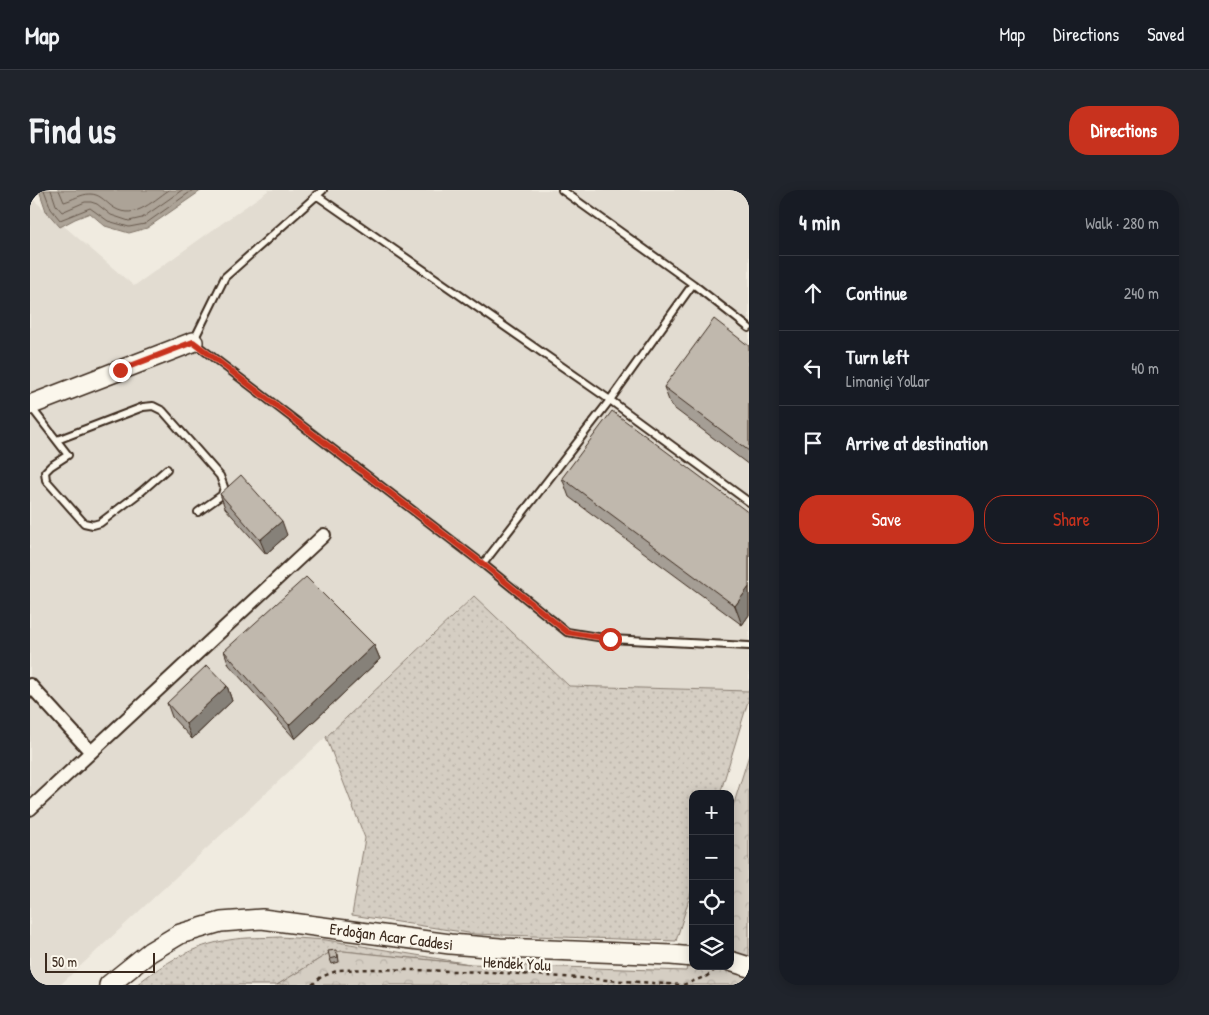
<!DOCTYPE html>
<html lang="en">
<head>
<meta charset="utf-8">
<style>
  :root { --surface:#171b24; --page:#20242c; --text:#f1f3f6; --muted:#9ea1a6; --line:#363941; --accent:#c8321e }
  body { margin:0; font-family:"Patrick Hand",sans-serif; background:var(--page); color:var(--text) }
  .controls { position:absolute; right:15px; bottom:15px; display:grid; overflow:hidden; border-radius:10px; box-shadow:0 2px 12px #0003 }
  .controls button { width:45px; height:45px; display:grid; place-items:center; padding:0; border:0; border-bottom:1px solid var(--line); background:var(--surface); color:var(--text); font:25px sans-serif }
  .scale { position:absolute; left:15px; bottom:12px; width:110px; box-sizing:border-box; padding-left:5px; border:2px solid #3b2a1e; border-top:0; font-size:14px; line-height:18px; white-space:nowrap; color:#3b2a1e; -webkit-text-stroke:4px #fbf7ec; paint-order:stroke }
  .stop { position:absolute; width:15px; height:15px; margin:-11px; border:4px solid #c8321e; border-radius:50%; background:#fff }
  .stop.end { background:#c8321e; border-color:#fff; box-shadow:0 1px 5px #0008 }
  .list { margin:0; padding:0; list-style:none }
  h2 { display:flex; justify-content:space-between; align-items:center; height:65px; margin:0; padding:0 20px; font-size:21px }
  h2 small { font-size:16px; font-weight:400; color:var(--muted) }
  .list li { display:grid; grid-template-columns:32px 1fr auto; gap:15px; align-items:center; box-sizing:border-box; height:75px; padding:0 20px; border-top:1px solid var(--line) }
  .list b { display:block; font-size:19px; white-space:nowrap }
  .list p { margin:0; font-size:16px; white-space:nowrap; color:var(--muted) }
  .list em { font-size:16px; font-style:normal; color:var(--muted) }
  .actions { display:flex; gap:10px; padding:15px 20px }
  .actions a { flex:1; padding:11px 0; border:1px solid var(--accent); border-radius:20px; text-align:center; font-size:18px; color:var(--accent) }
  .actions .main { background:var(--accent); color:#fff }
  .icon { flex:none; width:28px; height:28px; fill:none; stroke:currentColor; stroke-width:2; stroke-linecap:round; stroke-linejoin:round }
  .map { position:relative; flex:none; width:719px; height:795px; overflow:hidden; border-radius:20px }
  header { display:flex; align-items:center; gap:30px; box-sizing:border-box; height:70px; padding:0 25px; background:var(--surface); border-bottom:1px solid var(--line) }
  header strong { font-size:24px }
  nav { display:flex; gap:28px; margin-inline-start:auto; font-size:18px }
  .intro { display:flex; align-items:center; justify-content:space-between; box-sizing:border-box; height:120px; padding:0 30px }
  h1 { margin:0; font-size:35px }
  .button { padding:12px 22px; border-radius:20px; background:var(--accent); color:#fff; font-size:18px; font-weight:700 }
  main { display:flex; gap:30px; padding:0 30px }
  aside { flex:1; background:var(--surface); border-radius:20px; box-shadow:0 2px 12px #0003 }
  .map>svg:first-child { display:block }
  .built { fill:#e2dcd1 }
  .grass { fill:url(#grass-dots); stroke:#887c70 }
  .park { fill:url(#park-crowns); stroke:#887c70 }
  .water { fill:#aca397; stroke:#7f7367 }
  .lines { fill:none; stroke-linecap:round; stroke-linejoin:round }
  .shore { stroke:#685a4e; stroke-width:1 }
  .lane-casing { stroke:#3b2a1e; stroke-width:10 }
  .street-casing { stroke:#3b2a1e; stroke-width:16 }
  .secondary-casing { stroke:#3b2a1e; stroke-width:22 }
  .path { stroke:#3b2a1e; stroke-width:2.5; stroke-dasharray:4 4; stroke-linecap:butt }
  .lane { stroke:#fbf7ec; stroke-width:6 }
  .street { stroke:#fbf7ec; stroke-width:12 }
  .secondary { stroke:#fbf7ec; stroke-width:19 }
  .wall { fill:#a59e95; stroke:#3b2a1e }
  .shaded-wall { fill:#868179; stroke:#3b2a1e }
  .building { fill:#c0b8ad; stroke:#3b2a1e }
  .route { stroke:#c8321e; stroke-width:6 }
  .labels { text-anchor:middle; stroke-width:4.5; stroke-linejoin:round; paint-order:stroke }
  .street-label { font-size:16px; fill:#3b2a1e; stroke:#fbf7ec }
</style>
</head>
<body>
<header>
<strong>Map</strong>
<nav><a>Map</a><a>Directions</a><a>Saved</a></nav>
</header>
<div class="intro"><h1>Find us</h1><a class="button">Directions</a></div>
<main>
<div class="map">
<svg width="719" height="795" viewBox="0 0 719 795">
  <defs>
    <pattern id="grass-dots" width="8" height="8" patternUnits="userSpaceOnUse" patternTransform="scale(1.25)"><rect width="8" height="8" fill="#d5cec3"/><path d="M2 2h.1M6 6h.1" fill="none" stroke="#b8b1a7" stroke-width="1.8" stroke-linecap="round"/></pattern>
    <pattern id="park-crowns" width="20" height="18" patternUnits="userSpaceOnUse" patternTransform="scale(1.25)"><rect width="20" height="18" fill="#d5cec3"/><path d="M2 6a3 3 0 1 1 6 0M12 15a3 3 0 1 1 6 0" fill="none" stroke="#b8b1a7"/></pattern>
  </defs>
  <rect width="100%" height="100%" fill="#f0ebe0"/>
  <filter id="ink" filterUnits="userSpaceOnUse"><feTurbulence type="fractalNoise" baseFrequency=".02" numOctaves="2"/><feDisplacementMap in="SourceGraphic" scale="10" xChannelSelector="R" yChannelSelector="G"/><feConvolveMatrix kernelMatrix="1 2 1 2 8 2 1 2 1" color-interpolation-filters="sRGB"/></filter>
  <g filter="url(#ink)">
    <path class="built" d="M239,0H719V501L539,496L443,406L296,547L30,795H0V7L104,96Z"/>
    <path class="grass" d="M444,406L539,496L719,501V508L690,604H663V696L646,751L445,744L322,725L335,648L296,547Z
      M250,747L296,750L440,774L313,761L299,763L247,795H106C134,773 164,755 199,750C216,747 233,748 250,747Z"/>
    <path class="park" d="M719,565V795H247L299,763L313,761L440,774L656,781L663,751V776H700V626Z"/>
    <path class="water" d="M9,0H172L117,38L99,43L75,36L60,23L45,29L30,37L16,21Z"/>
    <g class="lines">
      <path class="shore" d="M14,0L21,19L30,30L60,18L78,31L99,37L115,34L163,0
        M21,0L26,15L32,22L55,12H61L67,14L81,25L99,31L112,28L152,0
        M29,0L34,12C42,10 51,4 60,4C69,4 74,10 80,15C102,33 121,12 139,0"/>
      <g class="lane-casing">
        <path id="lane" d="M293,0L195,87L163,152L453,374L537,442L580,449L719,456
          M532,0L663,94L719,138
          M286,5L580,210L719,312
          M1,217L38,265L21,276L15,282L16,290L54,333L63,335L70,333L112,301L137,279
          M27,250L113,217L123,216L133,221L190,286L194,297L192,305L168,322
          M453,374L580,210L663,94"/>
      </g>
      <g class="street-casing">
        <path id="street" d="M0,495L61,562
          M0,619L294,345"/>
      </g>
      <g class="secondary-casing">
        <g id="secondary">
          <path d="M0,215L163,152"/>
          <path d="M700,771L719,777"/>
          <path id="s1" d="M79,795L120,762L150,744L191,732L232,729L420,754L470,758L641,765L663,767"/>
        </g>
      </g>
      <path class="path" d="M282,795L291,787L309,780L343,779L460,782L653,795L677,786L686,779"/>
      <use href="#lane" class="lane"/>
      <use href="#street" class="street"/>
      <use href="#secondary" class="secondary"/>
    </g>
    <path class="wall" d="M719,156V275L641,216L634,197Z
      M532,288L719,323V425L712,435L539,307Z
      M190,304L257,345L236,364L195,318Z
      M344,455L350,469L265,549L199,475L194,461Z
      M197,496L202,511L162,549L142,527L137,513Z
      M308,764L309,772L302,774L300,769Z"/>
    <path class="shaded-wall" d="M252,331L257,345L236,364L230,350Z
      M719,397V425L712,435L705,416Z
      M344,455L350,469L265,549L259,535Z
      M197,496L202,511L162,549L156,534Z"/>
    <path class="building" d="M684,129L719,156V261L634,197Z
      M582,221L719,323V397L705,416L532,288Z
      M211,285L252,331L230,350L190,304Z
      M276,387L344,455L259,535L194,461Z
      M177,475L197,496L156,534L137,513Z
      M306,760L308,767L300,769L298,761Z"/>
  </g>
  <g class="lines" filter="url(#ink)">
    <path class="route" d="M90,180L163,152L453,374L537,442L580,449"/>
  </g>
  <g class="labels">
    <g class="street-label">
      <text dy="6" stroke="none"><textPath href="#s1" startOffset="302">Erdoğan Acar Caddesi</textPath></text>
      <text transform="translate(487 773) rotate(3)" y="6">Hendek Yolu</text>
    </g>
  </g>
</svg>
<div class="controls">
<button>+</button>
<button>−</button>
<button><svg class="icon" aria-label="locate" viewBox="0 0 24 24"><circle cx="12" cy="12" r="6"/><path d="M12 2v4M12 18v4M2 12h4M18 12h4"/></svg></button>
<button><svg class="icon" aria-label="layers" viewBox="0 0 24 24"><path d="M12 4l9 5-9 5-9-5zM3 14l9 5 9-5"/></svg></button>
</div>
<div class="scale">50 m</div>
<div class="stop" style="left:580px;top:449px"></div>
<div class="stop end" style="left:90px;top:180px"></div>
</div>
<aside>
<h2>4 min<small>Walk · 280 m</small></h2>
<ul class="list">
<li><svg class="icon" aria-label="ahead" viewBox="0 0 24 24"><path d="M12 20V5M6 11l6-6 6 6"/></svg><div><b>Continue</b></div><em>240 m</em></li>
<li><svg class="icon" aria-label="left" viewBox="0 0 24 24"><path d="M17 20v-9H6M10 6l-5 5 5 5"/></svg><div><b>Turn left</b><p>Limaniçi Yollar</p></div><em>40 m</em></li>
<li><svg class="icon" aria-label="arrive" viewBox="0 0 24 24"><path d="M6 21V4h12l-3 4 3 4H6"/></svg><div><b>Arrive at destination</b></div></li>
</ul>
<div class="actions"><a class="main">Save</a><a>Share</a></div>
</aside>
</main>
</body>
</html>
